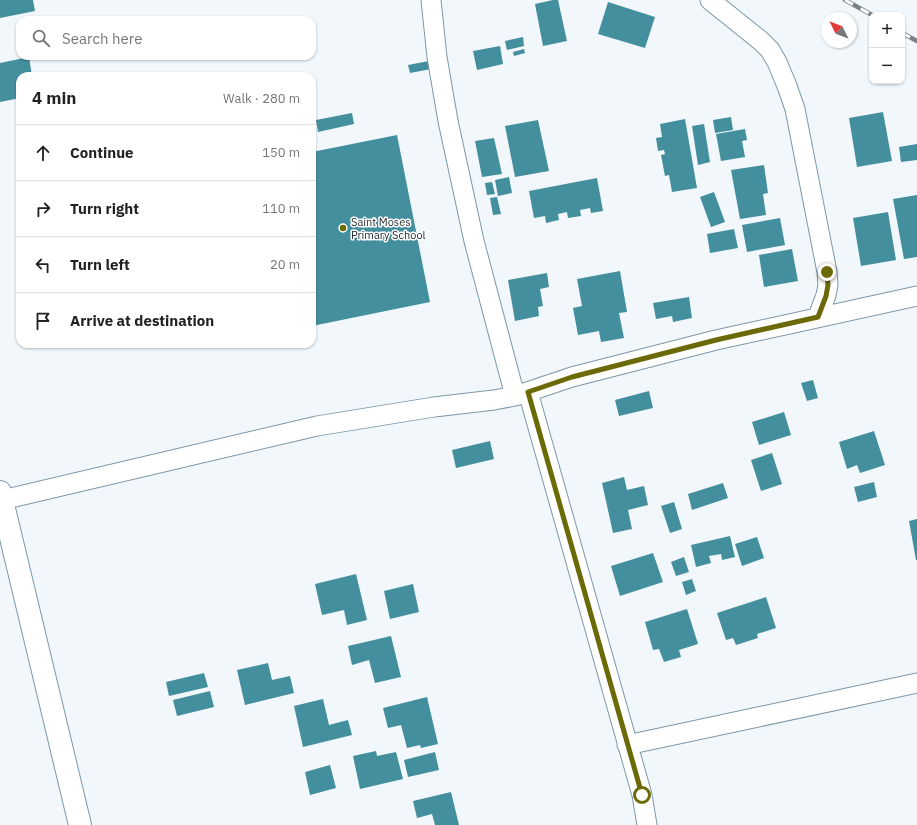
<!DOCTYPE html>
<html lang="en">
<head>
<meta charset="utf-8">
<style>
  :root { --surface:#fff; --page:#f2f2f2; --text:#222; --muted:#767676; --line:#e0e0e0 }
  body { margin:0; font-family:"IBM Plex Sans",sans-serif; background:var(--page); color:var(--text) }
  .controls { position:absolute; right:12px; top:12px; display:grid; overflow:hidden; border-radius:8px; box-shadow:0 1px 3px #0004 }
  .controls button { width:36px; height:36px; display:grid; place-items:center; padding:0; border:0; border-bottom:1px solid var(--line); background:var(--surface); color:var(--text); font:20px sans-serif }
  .compass { position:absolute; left:821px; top:12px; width:36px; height:36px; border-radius:50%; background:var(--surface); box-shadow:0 1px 3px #0004; rotate:312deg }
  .stop { position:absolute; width:12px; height:12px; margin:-9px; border:3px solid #6c6a07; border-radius:50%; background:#fff }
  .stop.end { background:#6c6a07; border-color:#fff; box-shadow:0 1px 4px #0008 }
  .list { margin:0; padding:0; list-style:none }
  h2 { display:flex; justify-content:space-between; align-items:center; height:52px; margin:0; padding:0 16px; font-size:17px }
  h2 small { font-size:13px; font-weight:400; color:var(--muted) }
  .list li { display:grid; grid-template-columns:26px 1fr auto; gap:12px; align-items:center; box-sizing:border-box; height:56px; padding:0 16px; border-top:1px solid var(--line) }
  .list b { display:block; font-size:15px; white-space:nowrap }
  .list em { font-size:13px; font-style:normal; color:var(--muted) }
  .icon { flex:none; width:22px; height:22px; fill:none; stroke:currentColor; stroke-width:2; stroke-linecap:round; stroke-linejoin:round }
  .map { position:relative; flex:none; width:917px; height:825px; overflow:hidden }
  .search { position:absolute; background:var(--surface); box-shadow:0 1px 3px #0004; left:16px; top:16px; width:300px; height:44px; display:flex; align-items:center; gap:10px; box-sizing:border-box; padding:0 14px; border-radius:12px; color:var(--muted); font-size:15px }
  .panel { position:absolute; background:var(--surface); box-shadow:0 1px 3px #0004; left:16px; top:72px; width:300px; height:276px; border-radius:12px }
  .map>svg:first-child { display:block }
  .building { fill:#448f9e }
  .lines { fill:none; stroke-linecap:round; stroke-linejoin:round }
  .minor-casing { stroke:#7e97a8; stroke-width:21 }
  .major-casing { stroke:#7e97a8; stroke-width:24 }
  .minor { stroke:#fff; stroke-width:19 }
  .major { stroke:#fff; stroke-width:22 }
  .rail-casing { stroke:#7a8287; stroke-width:4.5 }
  .rail { stroke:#fff; stroke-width:3; stroke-dasharray:9; stroke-linecap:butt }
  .route { stroke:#6c6a07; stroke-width:5 }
  .poi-dot { fill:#6c6a07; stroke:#fff; stroke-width:1.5 }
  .labels { text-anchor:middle; stroke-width:3; stroke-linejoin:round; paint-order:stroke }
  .poi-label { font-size:11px; fill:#1b252c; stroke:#fff; text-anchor:start }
</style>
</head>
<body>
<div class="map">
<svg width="917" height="825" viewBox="0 0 917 825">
  <rect width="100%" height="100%" fill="#f1f7fb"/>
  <path class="building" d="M0,0H33L35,11L0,18Z
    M553,0H558L567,41L543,46L535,4Z
    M608,2L655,17L645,48L598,34Z
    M523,37L524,46L507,50L505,41Z
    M500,46L503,64L477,70L473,51Z
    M524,49L525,53L514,56L513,52Z
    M29,57L32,76H20V98L0,102V63Z
    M429,61L431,69L410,73L408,65Z
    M883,112L892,161L857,167L849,118Z
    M352,113L354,124L318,132L316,120Z
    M731,117L733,130L715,133L713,120Z
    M685,119L697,188L672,192L669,175L665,176L661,155L665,154L664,150L658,151L656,138L662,137L660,124Z
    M538,120L549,171L515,177L505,126Z
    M704,124L710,162L698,165L692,126Z
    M745,129L747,140L742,141L745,157L721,161L716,134Z
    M397,135L430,302L312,326V152Z
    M494,138L502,174L482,177L475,141Z
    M917,144V160L901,162L899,147Z
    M764,165L768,193L763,194L766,215L740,219L731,170Z
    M509,177L512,193L498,196L495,180Z
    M597,178L603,211L591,213L590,208L580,210L581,216L568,218L567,212L558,214L559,220L546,223L545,216L534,218L529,191Z
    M492,182L495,194L487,195L485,183Z
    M714,192L725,222L711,227L700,197Z
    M917,195V257L904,259L893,199Z
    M497,197L501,214L493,215L490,198Z
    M888,212L896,260L861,266L853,218Z
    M780,218L785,245L747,252L742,225Z
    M734,229L738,248L710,253L707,234Z
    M792,249L798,281L764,287L759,255Z
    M620,271L627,312L619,313L624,338L601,342L599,331L578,335L573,308L582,306L577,279Z
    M547,273L549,287L540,289L543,306L538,307L539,316L515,321L508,280Z
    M689,297L692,318L673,322L672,316L656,319L653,303Z
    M813,380L818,398L807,401L801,383Z
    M649,391L653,408L619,416L615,400Z
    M784,412L791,435L759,445L752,422Z
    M874,431L885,465L860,473L857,465L847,469L839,442Z
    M490,441L494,459L456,468L452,450Z
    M772,453L782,484L761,491L751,460Z
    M624,477L627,490L644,486L648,505L628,510L632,529L613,533L602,483Z
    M874,482L877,497L858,502L854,487Z
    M723,483L728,498L692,510L688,494Z
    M674,502L682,529L670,533L661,506Z
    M917,519V560H916L909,521Z
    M730,536L735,557L722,560L721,554L709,556L711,563L696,567L691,545Z
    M757,537L764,558L742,566L735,544Z
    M653,553L663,582L620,596L611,566Z
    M684,557L689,572L676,576L671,562Z
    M356,574L367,620L347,625L344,610L322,615L315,584Z
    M692,579L696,591L686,595L682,582Z
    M413,584L419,612L390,619L384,591Z
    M766,597L776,628L757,634L758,638L736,645L733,638L726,640L717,613Z
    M687,609L698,644L679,650L681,657L664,662L659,649L653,650L645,622Z
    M391,636L401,677L375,683L369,660L352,665L348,646Z
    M268,663L272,680L290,676L294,693L245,705L237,670Z
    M204,673L208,687L169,696L166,682Z
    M210,691L214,707L177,716L173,700Z
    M427,697L438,744L421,748L420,745L407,748L401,725L388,728L383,708Z
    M323,699L329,725L348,720L352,735L303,747L294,706Z
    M376,751L377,756L396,752L403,779L360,789L353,756Z
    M435,752L439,770L408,777L404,760Z
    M330,765L336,788L310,795L305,772Z
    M451,792L459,825H435L432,814L417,818L413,801Z"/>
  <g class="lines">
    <g class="minor-casing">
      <path id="minor" d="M431,0L437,57L448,121L474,241L515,396
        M710,0L761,41L770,50L777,62L787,86L795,109L827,272L828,285L826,295L818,317
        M528,392L642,795L647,825
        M2,500L317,426L434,407L494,400L515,396L572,377L716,340L917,296
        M627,745L917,683"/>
    </g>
    <g class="major-casing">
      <path id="major" d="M0,492L80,825"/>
    </g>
    <use href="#minor" class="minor"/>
    <use href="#major" class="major"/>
    <g class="rail-casing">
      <path id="rail" d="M845,0L872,15
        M902,33L917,41"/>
    </g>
    <use href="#rail" class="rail"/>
  </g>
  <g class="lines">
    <path class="route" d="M642,795L528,392L572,377L716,340L818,317L826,296L828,285L827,272"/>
  </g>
  <circle class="poi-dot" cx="343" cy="228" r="4"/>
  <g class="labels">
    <g class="poi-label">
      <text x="351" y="226">Saint Moses<tspan x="351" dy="13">Primary School</tspan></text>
    </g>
  </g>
</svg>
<div class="controls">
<button>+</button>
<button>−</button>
</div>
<svg class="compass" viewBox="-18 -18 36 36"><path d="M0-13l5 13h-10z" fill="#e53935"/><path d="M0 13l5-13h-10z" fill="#767676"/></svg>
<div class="stop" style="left:642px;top:795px"></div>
<div class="stop end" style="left:827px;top:272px"></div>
<div class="search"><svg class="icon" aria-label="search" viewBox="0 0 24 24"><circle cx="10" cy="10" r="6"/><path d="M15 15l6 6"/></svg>Search here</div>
<section class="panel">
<h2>4 min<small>Walk · 280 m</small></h2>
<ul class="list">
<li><svg class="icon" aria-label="ahead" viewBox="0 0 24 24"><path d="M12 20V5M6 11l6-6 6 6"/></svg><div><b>Continue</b></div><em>150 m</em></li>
<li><svg class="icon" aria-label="right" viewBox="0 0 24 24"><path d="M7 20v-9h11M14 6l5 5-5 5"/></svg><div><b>Turn right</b></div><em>110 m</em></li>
<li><svg class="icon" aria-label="left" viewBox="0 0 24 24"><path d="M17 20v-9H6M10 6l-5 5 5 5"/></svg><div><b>Turn left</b></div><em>20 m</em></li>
<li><svg class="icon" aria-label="arrive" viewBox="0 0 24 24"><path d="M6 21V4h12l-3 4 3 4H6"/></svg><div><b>Arrive at destination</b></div></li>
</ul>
</section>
</div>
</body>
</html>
